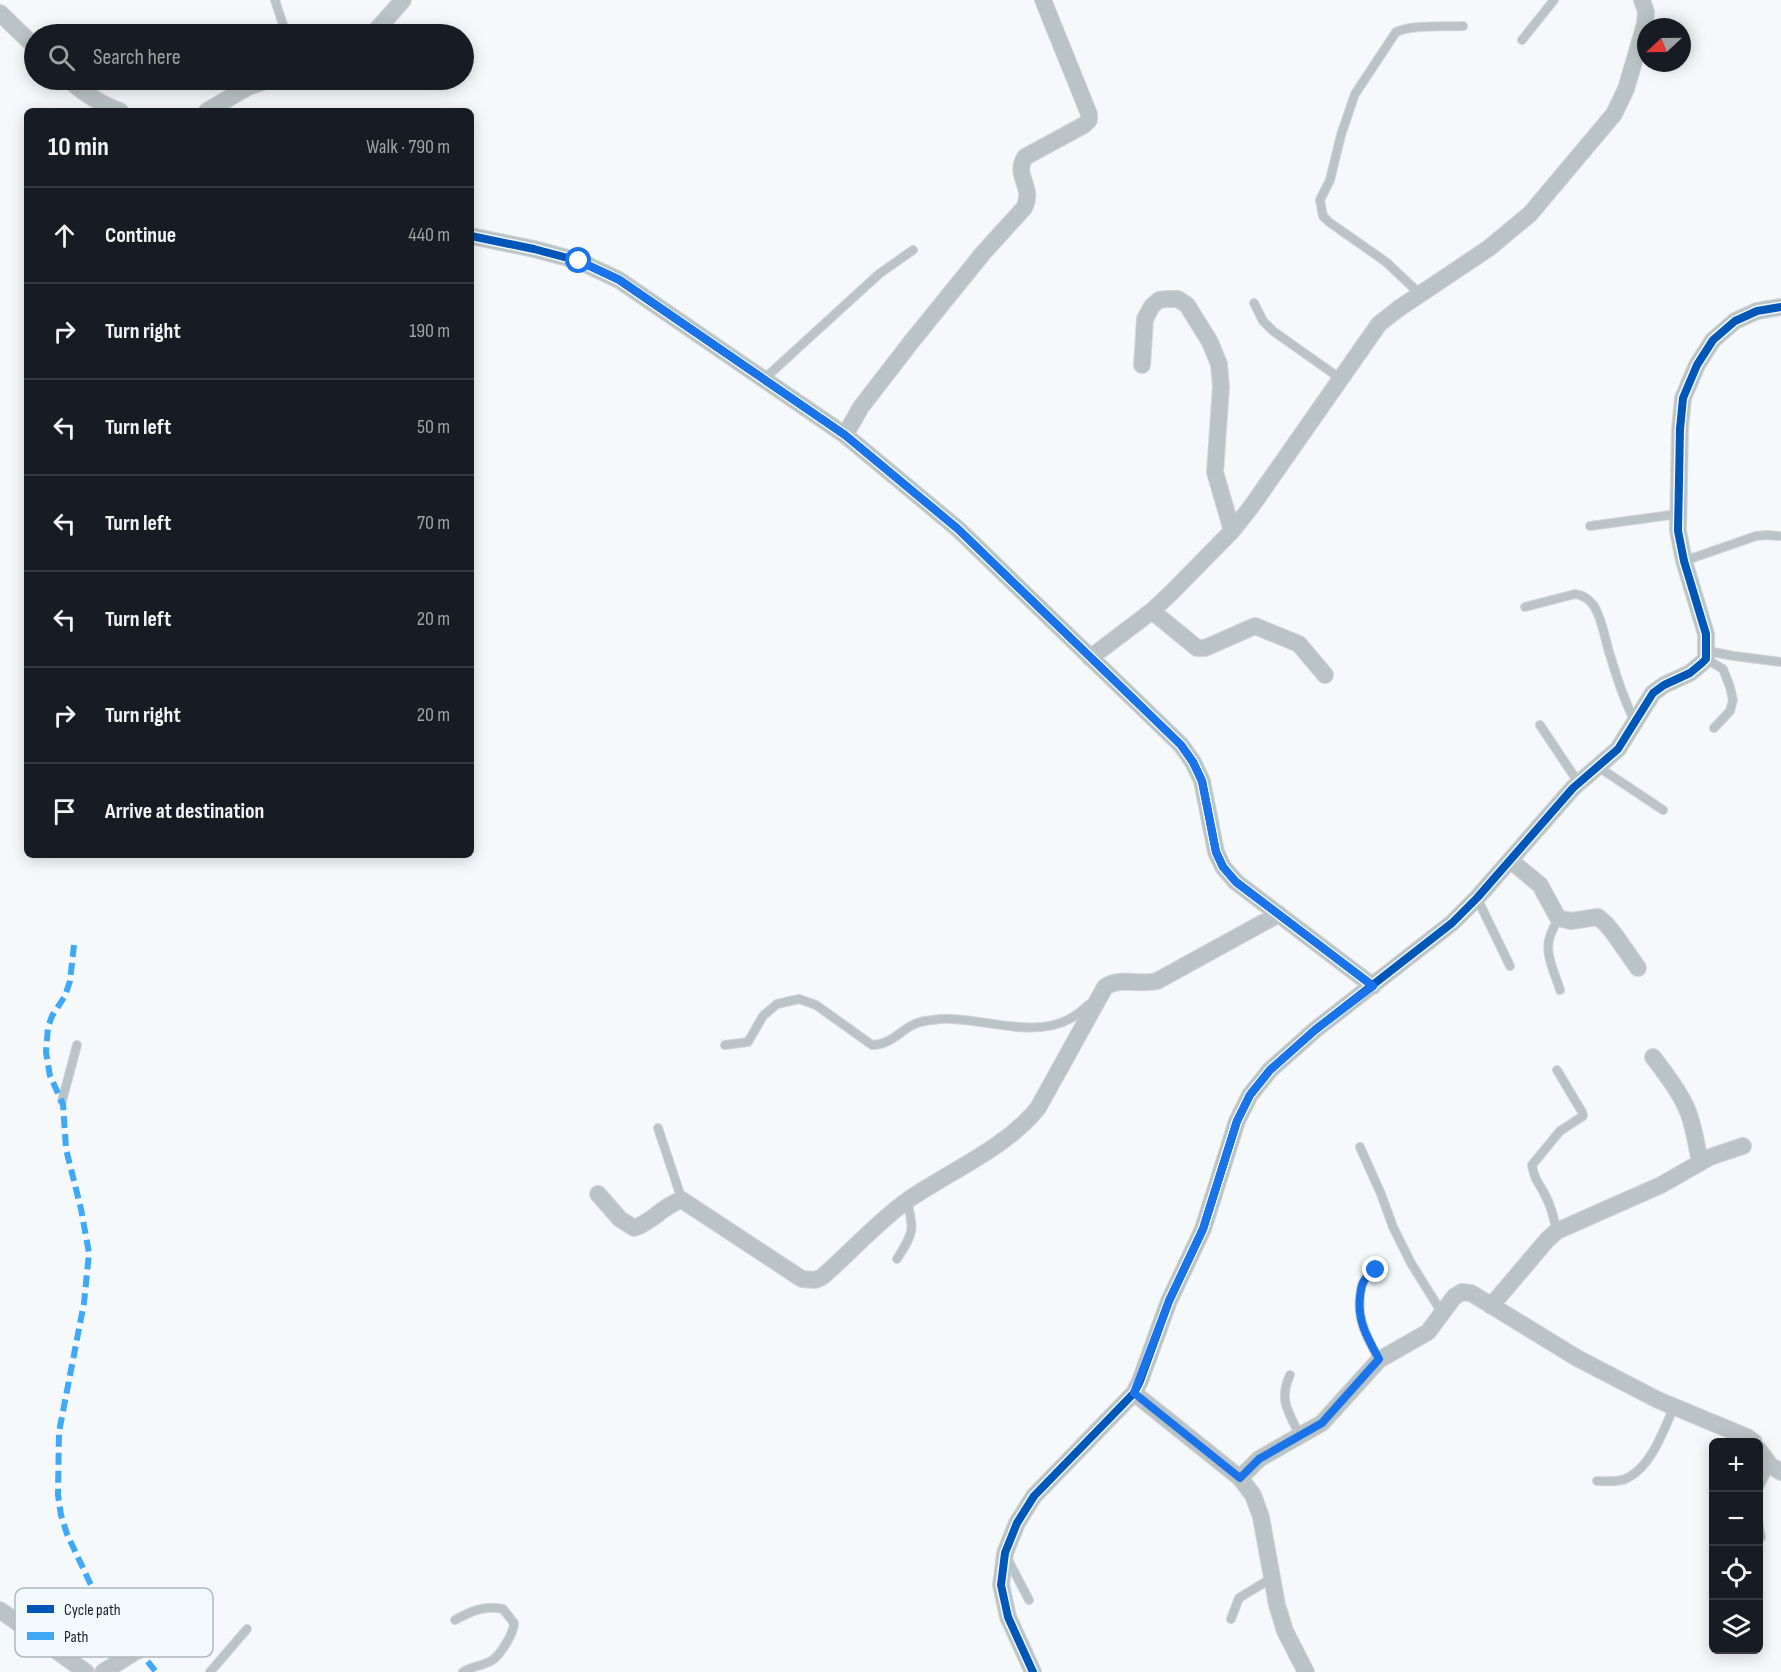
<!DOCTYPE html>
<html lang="en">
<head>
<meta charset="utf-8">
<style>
  :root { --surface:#171b24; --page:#20242c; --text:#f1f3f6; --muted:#9ea1a6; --line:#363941 }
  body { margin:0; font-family:"Sofia Sans Condensed",sans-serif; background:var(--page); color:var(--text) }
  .controls { position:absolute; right:18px; bottom:18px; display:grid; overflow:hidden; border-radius:9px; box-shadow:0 3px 15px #0003 }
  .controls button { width:54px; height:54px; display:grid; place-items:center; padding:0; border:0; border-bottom:2px solid var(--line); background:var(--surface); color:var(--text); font:30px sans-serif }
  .compass { position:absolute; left:1637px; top:18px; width:54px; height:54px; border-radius:50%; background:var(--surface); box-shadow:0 3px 15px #0003; rotate:248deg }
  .stop { position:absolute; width:18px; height:18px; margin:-14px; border:4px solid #1a73e8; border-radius:50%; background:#fff }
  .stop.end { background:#1a73e8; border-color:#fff; box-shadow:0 2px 6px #0008 }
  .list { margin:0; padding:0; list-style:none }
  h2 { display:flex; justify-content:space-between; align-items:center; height:78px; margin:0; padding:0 24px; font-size:26px }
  h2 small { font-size:20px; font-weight:400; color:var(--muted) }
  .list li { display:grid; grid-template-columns:39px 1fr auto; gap:18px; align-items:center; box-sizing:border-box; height:96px; padding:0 24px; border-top:2px solid var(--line) }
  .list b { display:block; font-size:22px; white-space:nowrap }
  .list em { font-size:20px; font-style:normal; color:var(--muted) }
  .icon { flex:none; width:33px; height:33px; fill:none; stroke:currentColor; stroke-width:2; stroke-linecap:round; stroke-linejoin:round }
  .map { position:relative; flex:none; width:1781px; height:1672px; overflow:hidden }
  .search { position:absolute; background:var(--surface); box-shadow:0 3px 15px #0003; left:24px; top:24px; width:450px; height:66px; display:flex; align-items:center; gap:15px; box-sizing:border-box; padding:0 21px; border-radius:33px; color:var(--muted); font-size:22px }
  .panel { position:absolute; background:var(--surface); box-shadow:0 3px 15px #0003; left:24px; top:108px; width:450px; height:750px; border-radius:9px }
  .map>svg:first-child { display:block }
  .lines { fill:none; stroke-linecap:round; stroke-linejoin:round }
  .lane-casing { stroke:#d2d6d8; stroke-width:10 }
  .street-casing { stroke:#d2d6d8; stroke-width:18 }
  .lane { stroke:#bac3c5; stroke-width:8 }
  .street { stroke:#bac3c5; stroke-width:16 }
  .quiet { stroke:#3fa9f5; stroke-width:6; stroke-dasharray:12 6; stroke-linecap:butt }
  .cycleway-casing { stroke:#f3fafd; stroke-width:11 }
  .cycleway { stroke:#0057b8; stroke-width:8 }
  .route { stroke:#1a73e8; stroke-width:8 }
  .key { fill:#f3fafd; stroke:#b0b8bc; stroke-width:1.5 }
  .key-label { font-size:16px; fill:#121e25 }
</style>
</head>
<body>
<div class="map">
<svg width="1781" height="1672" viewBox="0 0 1781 1672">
  <rect width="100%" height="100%" fill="#f5f9fb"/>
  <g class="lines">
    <g class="lane-casing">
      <path id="lane" d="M275,0L286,34
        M1522,40L1554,0
        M1420,294L1386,262L1329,222L1323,216L1320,200L1330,180L1341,135L1355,94L1396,32C1412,24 1445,27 1463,26
        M1254,303L1263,321L1273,331L1341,379
        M764,379L879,274L913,250
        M1590,526L1678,514
        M1684,561L1756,536L1767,535L1779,536
        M1525,607L1575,594C1584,595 1589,599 1594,606C1603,621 1605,640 1610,655C1617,679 1624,700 1635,722
        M1707,651L1734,656L1781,662
        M1706,659L1723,669L1730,687L1733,700L1730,711L1714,728
        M1540,725L1578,782
        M1597,766L1663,810
        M1477,898L1510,966
        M1558,918C1556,924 1552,930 1550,936C1544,954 1555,973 1560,990
        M725,1045L748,1042L763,1016L777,1004L799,999L816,1005L872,1045C895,1045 903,1024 925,1021C934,1020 943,1018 952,1019C998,1021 1051,1044 1088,1005
        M62,1101L77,1045
        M658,1128L682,1200
        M1360,1147L1381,1194L1393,1227L1411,1263L1442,1313
        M1557,1231C1554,1220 1552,1208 1546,1197C1540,1183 1535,1183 1532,1165L1560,1131L1583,1116L1582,1112L1557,1070
        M897,1259C913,1233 915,1231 907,1201
        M1376,1270C1364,1276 1361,1284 1360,1297C1357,1321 1368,1339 1379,1360
        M1290,1375C1278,1401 1289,1412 1300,1436
        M1597,1481C1607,1481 1620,1483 1629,1477C1652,1465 1664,1429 1674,1407
        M1758,1489L1770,1465
        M1758,1522L1761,1537
        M1007,1558L1029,1600
        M1231,1619L1239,1598L1272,1578
        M455,1620C471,1611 485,1605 503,1609L514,1623C514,1633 500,1656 491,1661C482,1666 472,1666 463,1672
        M210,1672L247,1629"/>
    </g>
    <g class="street-casing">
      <path id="street" d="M0,13L34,46
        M373,34L403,0
        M69,80C82,92 102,105 120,111
        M207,111L248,87L269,80
        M471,236L534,249L579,261L619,280L845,435L958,529L1181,745L1193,762L1202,781L1216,852L1223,867L1236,882L1373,986
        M1142,365L1145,319L1152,306L1159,300L1167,299H1178L1187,305L1210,342L1219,364L1221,387L1215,472L1232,531
        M845,435L861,407L912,341L984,252L1024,208C1035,186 1013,177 1025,157L1084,125L1089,120V114L1043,0
        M1152,611L1197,648H1205L1255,626L1299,644L1325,675
        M1090,658L1152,611L1172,592L1232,531L1251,507L1379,324L1398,309L1489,248L1530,214L1614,114L1626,89L1645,24L1646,12L1642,0
        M1510,860L1540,885L1558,918L1571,921L1598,917L1606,924L1615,935L1638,968
        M1653,1057C1665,1073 1678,1089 1686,1107C1694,1124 1696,1144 1700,1162
        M598,1194L620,1219L634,1228C653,1222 663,1205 682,1200L802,1279L815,1280L822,1277C851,1252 877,1222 908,1200C950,1171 1006,1148 1038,1108L1105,987C1119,977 1139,985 1157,981L1279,914
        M1491,1306L1547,1240L1557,1231L1661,1185L1710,1157L1743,1146
        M1134,1393L1240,1478L1253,1495L1261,1517L1277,1605L1285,1631L1306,1672
        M1758,1449L1770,1465L1781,1472
        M1240,1478L1259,1459L1322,1423L1379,1360L1428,1332L1454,1297L1462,1292L1471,1293L1577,1358L1658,1400L1747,1437L1754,1442
        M0,1610L86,1672
        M103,1672L138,1650
        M1033,1672L1008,1617L1001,1585L1005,1553L1017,1523L1034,1496L1134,1393L1140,1381L1169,1301L1203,1229L1237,1121L1250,1095L1270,1070L1315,1030L1452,923L1477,898L1573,788L1618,749L1653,693L1664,685L1690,673L1702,663L1706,659V634L1684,561L1678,531L1680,429L1683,398L1697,365L1713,340L1735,321L1757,311L1781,307"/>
    </g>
    <use href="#lane" class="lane"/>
    <use href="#street" class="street"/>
    <path class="quiet" d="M74,945L70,981L65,996L52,1016L48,1027L46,1052L50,1076L63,1104L66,1149L81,1209L89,1253L84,1303L59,1432L58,1495L61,1515L67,1534L90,1583L100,1601L156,1672"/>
    <g class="cycleway-casing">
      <path id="cycleway" d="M471,236L534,249L579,261L619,280L845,435L958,529L1181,745L1193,762L1202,781L1216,852L1223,867L1236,882L1373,986
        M1033,1672L1008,1617L1001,1585L1005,1553L1017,1523L1034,1496L1134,1393L1140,1381L1169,1301L1203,1229L1237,1121L1250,1095L1270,1070L1315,1030L1452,923L1477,898L1573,788L1618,749L1653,693L1664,685L1690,673L1702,663L1706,659V634L1684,561L1678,531L1680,429L1683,398L1697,365L1713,340L1735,321L1757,311L1781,307"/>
    </g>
    <use href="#cycleway" class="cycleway"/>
  </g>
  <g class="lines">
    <path class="route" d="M579,261L620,280L845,435L958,529L1181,745L1193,762L1202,781L1216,852L1223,867L1236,882L1373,986L1315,1030L1270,1070L1250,1095L1237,1121L1203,1229L1169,1301L1134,1393L1240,1478L1259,1459L1322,1423L1379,1359C1368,1339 1357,1321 1360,1297C1361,1284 1364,1276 1376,1270"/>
  </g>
  <rect x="15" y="1588" width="198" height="69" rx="9" class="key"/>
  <rect x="27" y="1605" width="27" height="8" fill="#0057b8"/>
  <rect x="27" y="1632" width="27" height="8" fill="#3fa9f5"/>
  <g class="key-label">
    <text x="64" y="1615">Cycle path</text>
    <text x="64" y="1642">Path</text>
  </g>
</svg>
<div class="controls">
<button>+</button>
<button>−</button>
<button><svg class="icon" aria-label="locate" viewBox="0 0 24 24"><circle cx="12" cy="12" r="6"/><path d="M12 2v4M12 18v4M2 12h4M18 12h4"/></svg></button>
<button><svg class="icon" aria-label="layers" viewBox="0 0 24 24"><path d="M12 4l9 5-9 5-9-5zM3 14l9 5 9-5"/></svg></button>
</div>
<svg class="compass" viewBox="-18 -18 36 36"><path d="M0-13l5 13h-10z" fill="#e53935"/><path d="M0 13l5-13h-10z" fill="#9ea1a6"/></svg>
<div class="stop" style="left:579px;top:261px"></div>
<div class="stop end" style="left:1376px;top:1270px"></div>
<div class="search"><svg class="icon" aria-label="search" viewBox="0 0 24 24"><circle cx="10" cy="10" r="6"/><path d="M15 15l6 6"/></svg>Search here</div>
<section class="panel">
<h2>10 min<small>Walk · 790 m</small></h2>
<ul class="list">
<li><svg class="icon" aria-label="ahead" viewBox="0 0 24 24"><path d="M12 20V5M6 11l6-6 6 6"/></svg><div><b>Continue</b></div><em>440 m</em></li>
<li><svg class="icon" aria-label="right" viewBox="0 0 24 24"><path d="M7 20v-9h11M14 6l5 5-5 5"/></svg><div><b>Turn right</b></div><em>190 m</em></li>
<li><svg class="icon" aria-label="left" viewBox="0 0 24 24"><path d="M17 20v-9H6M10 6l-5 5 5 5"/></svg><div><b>Turn left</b></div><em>50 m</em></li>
<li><svg class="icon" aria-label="left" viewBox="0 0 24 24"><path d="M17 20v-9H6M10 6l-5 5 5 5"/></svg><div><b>Turn left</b></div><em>70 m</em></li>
<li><svg class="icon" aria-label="left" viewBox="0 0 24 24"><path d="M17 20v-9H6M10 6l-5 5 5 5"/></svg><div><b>Turn left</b></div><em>20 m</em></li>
<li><svg class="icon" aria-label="right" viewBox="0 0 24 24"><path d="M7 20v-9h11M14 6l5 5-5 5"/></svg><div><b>Turn right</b></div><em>20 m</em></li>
<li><svg class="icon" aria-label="arrive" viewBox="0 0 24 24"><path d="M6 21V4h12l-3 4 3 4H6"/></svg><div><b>Arrive at destination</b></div></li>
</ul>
</section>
</div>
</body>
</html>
